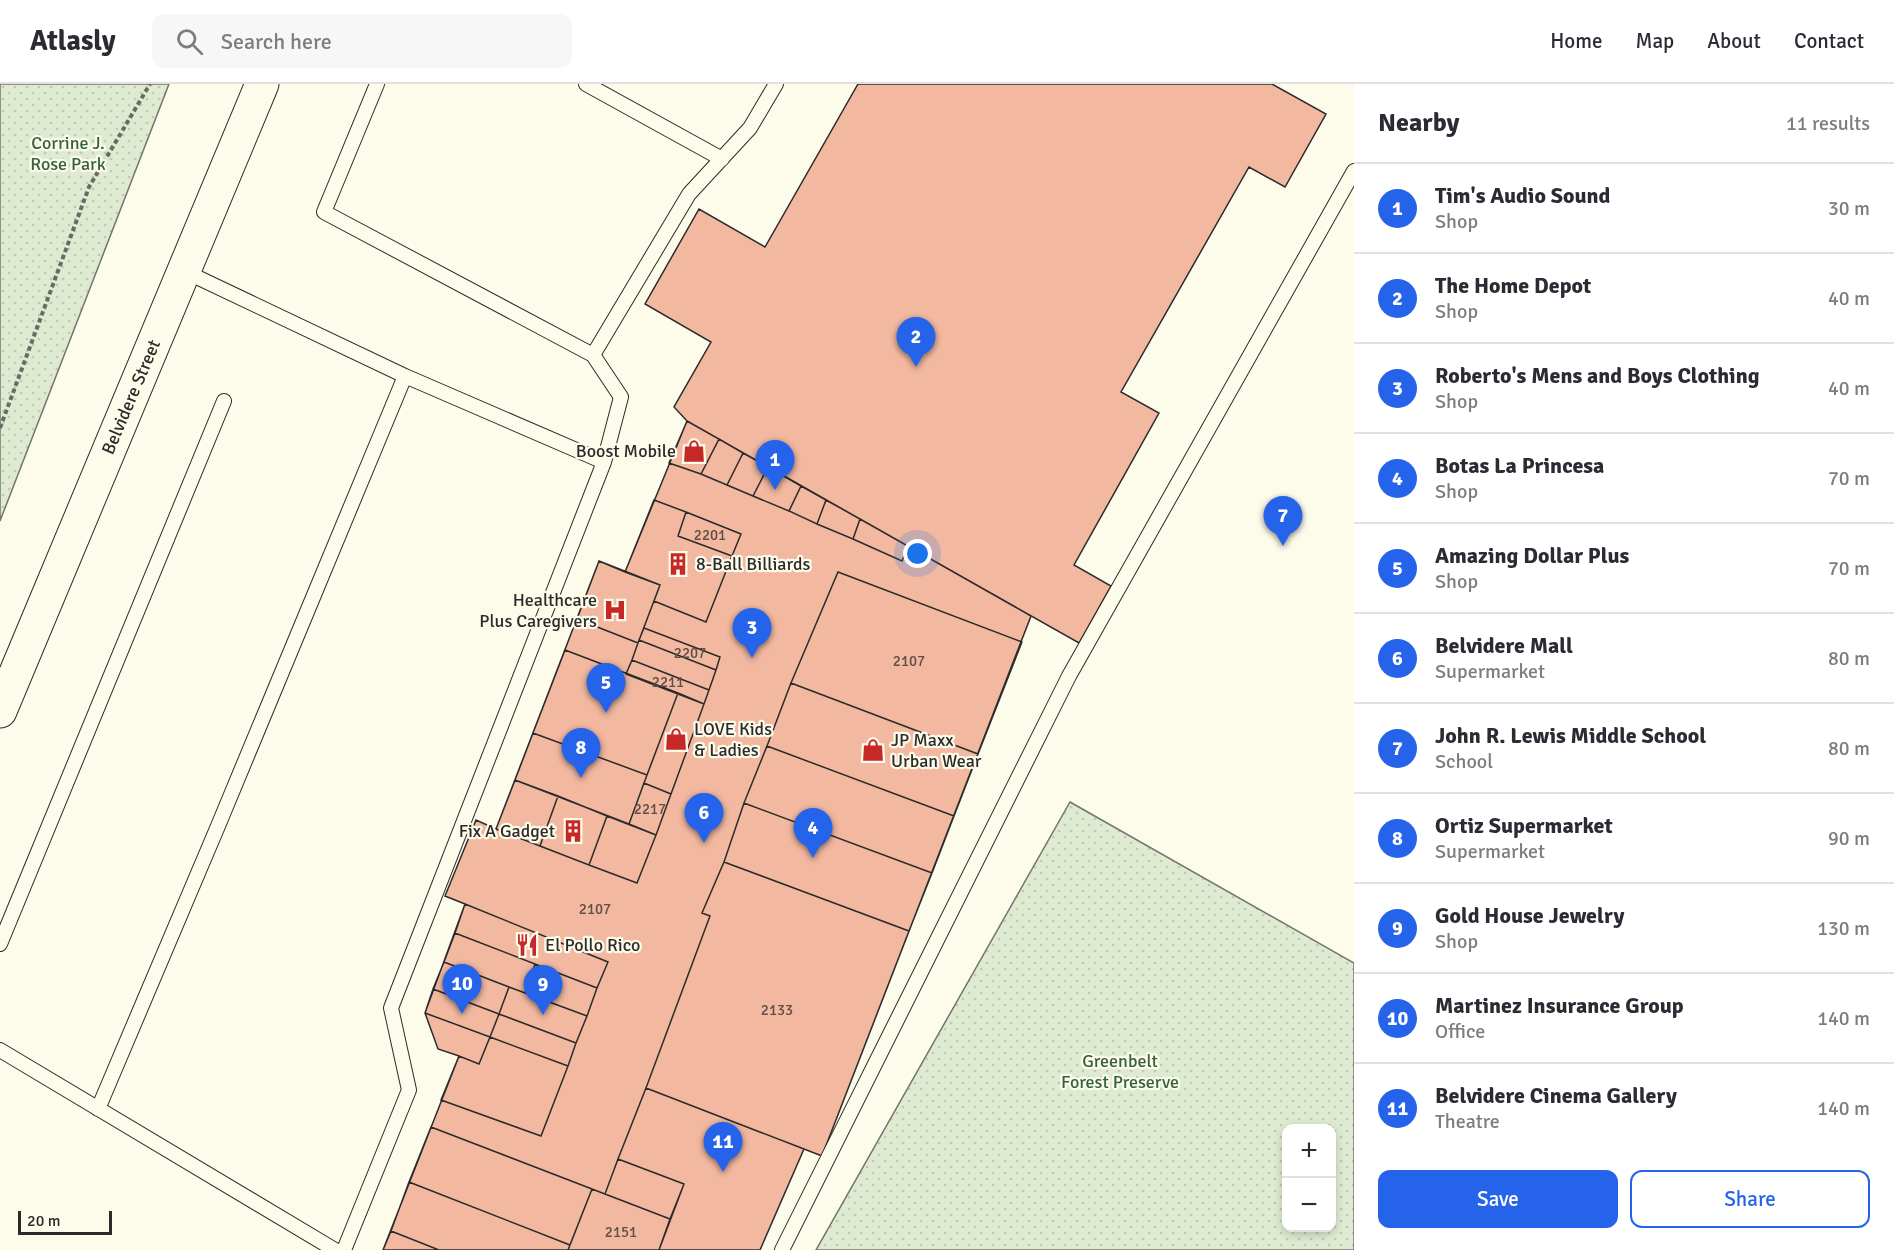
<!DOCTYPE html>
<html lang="en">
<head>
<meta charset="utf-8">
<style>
  :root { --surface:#fff; --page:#f7f7f7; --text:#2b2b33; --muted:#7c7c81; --line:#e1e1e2; --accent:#2563eb }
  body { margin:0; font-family:Signika,sans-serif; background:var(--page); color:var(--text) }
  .controls { position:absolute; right:18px; bottom:18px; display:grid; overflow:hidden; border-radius:12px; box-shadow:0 3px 9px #0003 }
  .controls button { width:54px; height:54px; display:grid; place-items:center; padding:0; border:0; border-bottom:2px solid var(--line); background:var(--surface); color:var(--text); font:30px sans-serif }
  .scale { position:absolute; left:18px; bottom:15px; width:94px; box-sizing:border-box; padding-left:6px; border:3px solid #2b2b2b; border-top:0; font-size:16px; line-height:21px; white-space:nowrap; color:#2b2b2b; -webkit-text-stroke:4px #fdfbea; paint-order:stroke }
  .you { position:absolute; left:918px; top:470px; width:21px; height:21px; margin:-15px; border:4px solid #fff; border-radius:50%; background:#1a73e8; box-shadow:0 0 0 9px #1a73e833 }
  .badge { display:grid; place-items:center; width:39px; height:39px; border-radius:50%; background:var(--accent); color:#fff; font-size:20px; font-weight:700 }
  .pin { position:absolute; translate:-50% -50px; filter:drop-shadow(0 2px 3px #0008) }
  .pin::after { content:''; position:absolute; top:32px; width:21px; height:18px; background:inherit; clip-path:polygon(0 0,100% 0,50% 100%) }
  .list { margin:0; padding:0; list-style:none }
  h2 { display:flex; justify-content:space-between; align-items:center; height:78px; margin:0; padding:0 24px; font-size:26px }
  h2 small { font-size:20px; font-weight:400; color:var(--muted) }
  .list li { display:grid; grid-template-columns:39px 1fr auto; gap:18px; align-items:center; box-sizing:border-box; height:90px; padding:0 24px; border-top:2px solid var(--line) }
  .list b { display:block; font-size:22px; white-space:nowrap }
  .list p { margin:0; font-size:20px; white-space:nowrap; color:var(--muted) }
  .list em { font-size:20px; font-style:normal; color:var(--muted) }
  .actions { display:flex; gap:12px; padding:18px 24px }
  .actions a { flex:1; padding:14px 0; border:2px solid var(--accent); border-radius:12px; text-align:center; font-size:21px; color:var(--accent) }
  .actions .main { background:var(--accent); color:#fff }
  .icon { flex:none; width:33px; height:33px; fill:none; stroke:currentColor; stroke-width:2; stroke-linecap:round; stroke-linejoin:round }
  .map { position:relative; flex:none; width:1354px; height:1166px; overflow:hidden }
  header { display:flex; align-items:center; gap:36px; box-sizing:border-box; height:84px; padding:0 30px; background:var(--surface); border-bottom:2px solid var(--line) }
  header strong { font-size:28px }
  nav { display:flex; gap:33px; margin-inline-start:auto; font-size:21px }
  .search { width:420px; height:54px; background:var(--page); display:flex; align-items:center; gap:15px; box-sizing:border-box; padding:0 21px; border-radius:12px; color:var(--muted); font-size:22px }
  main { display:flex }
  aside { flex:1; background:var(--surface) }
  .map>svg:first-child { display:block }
  .grass { fill:url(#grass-dots); stroke:#74746e; stroke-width:1.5; fill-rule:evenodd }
  .building { fill:#f2b8a0; stroke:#2b2b2b; stroke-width:1.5 }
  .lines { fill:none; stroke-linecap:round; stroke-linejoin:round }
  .service-casing { stroke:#2b2b2b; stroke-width:16 }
  .secondary-casing { stroke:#2b2b2b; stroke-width:35 }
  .path { stroke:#6a6964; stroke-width:4; stroke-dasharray:4.5 3; stroke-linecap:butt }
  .service { stroke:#fdfbea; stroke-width:14 }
  .secondary { stroke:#fdfbea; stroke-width:33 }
  .labels { text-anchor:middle; stroke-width:4.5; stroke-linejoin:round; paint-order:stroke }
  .number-label { font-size:15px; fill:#5d4e48 }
  .park-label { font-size:18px; fill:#34623c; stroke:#fdfbea }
  .street-label { font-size:18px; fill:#2b2b2b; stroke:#fdfbea }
  .poi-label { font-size:18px; fill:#2b2b2b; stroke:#fdfbea; text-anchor:start }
</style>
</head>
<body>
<header>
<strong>Atlasly</strong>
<div class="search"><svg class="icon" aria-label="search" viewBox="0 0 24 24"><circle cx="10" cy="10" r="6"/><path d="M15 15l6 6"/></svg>Search here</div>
<nav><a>Home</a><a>Map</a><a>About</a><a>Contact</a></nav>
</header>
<main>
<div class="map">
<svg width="1354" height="1166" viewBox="0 0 1354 1166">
  <defs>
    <pattern id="grass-dots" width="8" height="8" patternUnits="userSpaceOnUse" patternTransform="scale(1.5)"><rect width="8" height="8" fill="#deebd1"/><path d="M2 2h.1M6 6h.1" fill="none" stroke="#bfcab4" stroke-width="1.8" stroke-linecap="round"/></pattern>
  </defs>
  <rect width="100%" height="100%" fill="#fdfbea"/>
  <path class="grass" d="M0,0H169L0,437Z
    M1070,718L1354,879V1166H816ZM1332,1044V1144H1286V1044Z"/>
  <path class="building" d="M858,0H1272L1326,30L1285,103L1249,83L1121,308L1159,329L1074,481L1111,502L1079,559L687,337L674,323L711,258L645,220L699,125L765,163Z
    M687,337L1031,532L822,1072L804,1065L760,1166H383L459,972L438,965L425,929L465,820L445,812L476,736L496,745L599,477L625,488Z
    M687,337L719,355L701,390L669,379Z
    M719,355L743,369L727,401L701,390Z
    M743,369L768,383L753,412L727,401Z
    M768,383L801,402L789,427L753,412Z
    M801,402L826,416L817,440L789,427Z
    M654,416L686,428L678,452L732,472L706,538L654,517L660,501L625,488Z
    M826,416L860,435L853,455L817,440Z
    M686,428L741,450L732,472L678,452Z
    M860,435L908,462L902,477L853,455Z
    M599,477L660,501L638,559L577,535Z
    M838,488L1022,558L978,670L791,599Z
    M644,544L720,573L716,586L639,556Z
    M639,556L716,586L709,606L632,576Z
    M565,566L678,609L647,691L533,649Z
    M632,576L709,606L704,620L626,590Z
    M791,599L978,670L954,732L767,662Z
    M678,609L704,620L671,710L644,699Z
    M533,649L647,691L629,740L515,696Z
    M767,662L954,732L932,789L744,719Z
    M515,696L558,712L540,762L496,745Z
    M644,699L671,710L656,751L629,740Z
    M558,712L607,732L589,781L540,762Z
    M744,719L932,789L909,847L724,778Z
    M607,732L656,751L637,799L589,781Z
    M724,778L909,847L822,1072L646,1004L710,832L702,829Z
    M465,820L608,878L597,904L455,849Z
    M455,849L535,880L525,909L444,878Z
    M444,878L509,903L499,930L433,905Z
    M535,880L597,904L587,932L525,909Z
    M509,903L587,932L576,959L499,930Z
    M433,905L499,930L490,953L425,929Z
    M499,930L576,959L568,982L490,953Z
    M490,953L568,982L541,1052L441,1016L459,972L479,980Z
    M646,1004L804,1065L760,1166H659L684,1100L618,1075Z
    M431,1043L592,1105L570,1161L409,1098Z
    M618,1075L684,1100L670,1135L605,1110Z
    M409,1098L570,1161L568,1166H439L391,1147Z
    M592,1105L670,1135L659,1166H568Z
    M391,1147L439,1166H383Z"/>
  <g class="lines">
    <g class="service-casing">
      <path id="service" d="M377,0L324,128L593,271
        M586,0L722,75
        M184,187L405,292L604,378
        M0,860L224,317
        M0,966L335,1166
        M98,1025L218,742L405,292
        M344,1166L409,1006L391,924L604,378L621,313L593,271L689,110L750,44L776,0
        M782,1166L1069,592L1354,87"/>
    </g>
    <g class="secondary-casing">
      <path id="secondary" d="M0,627L262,0"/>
    </g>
    <path class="path" d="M0,344L89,103L150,0"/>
    <use href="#service" class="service"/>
    <use href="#secondary" class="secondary"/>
  </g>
  <defs>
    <g id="shop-bare" transform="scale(1.8)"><path d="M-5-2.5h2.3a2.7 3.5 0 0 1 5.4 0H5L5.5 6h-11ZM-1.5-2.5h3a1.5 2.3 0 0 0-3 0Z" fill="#c62828" stroke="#fdfbea" stroke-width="2.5" paint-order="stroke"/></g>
    <g id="building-bare" transform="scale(1.8)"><path d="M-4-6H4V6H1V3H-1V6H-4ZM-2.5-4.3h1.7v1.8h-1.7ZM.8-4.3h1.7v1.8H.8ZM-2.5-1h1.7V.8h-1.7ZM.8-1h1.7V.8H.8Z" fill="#c62828" stroke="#fdfbea" stroke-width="2.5" paint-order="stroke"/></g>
    <g id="hospital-bare" transform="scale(1.8)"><path d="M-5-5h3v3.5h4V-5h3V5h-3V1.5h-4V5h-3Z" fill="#c62828" stroke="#fdfbea" stroke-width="2.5" paint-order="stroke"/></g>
    <g id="restaurant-bare" transform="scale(1.8)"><path d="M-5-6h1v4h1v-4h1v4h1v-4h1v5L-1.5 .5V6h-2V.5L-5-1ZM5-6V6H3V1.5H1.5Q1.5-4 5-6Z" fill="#c62828" stroke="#fdfbea" stroke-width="2.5" paint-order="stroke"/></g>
  </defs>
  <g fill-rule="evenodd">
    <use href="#shop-bare" x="694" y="367"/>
    <use href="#building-bare" x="678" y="480"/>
    <use href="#hospital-bare" x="615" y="526"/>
    <use href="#shop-bare" x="676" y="655"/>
    <use href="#shop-bare" x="873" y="666"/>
    <use href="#building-bare" x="573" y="747"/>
    <use href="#restaurant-bare" x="527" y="861"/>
  </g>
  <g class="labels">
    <g class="number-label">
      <text x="710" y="456">2201</text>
      <text x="690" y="574">2207</text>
      <text x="909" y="582">2107</text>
      <text x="668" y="603">2211</text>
      <text x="650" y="730">2217</text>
      <text x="595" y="830">2107</text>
      <text x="777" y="931">2133</text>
      <text x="621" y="1153">2151</text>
    </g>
    <g class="park-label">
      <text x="68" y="65">Corrine J.<tspan x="68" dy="21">Rose Park</tspan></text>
      <text x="1120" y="983">Greenbelt<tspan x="1120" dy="21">Forest Preserve</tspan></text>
    </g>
    <g class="street-label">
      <text transform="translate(131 313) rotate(-67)" y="6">Belvidere Street</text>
    </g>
    <g class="poi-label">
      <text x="676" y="373" text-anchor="end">Boost Mobile</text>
      <text x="696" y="486">8-Ball Billiards</text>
      <text x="597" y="522" text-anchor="end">Healthcare<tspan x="597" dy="21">Plus Caregivers</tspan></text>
      <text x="694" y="651">LOVE Kids<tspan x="694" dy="21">&amp; Ladies</tspan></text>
      <text x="891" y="662">JP Maxx<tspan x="891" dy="21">Urban Wear</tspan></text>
      <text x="555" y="753" text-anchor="end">Fix A Gadget</text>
      <text x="545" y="867">El Pollo Rico</text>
    </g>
  </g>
</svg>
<div class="controls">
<button>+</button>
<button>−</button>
</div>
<div class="scale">20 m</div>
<div class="you"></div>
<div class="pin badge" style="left:775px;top:406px">1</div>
<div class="pin badge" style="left:916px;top:283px">2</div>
<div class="pin badge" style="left:752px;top:574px">3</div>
<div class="pin badge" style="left:813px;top:774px">4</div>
<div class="pin badge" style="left:606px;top:629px">5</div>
<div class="pin badge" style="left:704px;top:759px">6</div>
<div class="pin badge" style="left:1283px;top:462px">7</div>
<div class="pin badge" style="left:581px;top:694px">8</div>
<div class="pin badge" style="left:543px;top:931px">9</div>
<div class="pin badge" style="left:462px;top:930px">10</div>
<div class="pin badge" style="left:723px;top:1088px">11</div>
</div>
<aside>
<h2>Nearby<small>11 results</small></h2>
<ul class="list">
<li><span class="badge">1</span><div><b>Tim's Audio Sound</b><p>Shop</p></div><em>30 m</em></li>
<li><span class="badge">2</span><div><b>The Home Depot</b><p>Shop</p></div><em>40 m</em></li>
<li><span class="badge">3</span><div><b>Roberto's Mens and Boys Clothing</b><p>Shop</p></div><em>40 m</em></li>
<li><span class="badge">4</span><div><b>Botas La Princesa</b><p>Shop</p></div><em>70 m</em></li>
<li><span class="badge">5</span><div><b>Amazing Dollar Plus</b><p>Shop</p></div><em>70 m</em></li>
<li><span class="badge">6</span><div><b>Belvidere Mall</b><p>Supermarket</p></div><em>80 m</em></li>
<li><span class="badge">7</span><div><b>John R. Lewis Middle School</b><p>School</p></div><em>80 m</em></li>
<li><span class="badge">8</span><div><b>Ortiz Supermarket</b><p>Supermarket</p></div><em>90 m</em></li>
<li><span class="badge">9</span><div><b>Gold House Jewelry</b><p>Shop</p></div><em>130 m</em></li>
<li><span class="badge">10</span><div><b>Martinez Insurance Group</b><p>Office</p></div><em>140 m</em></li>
<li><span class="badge">11</span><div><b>Belvidere Cinema Gallery</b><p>Theatre</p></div><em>140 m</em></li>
</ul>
<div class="actions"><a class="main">Save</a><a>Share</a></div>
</aside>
</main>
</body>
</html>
